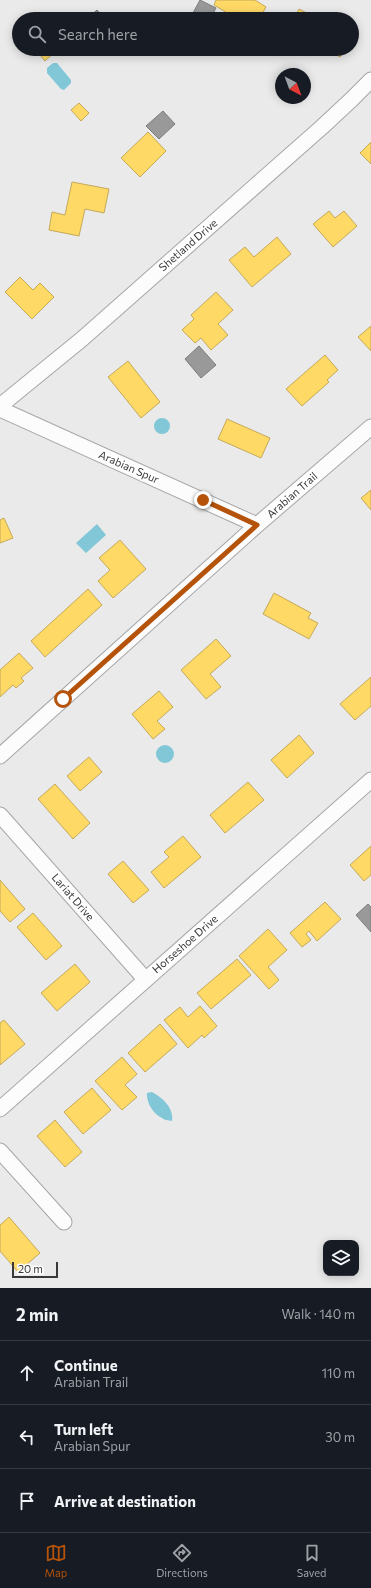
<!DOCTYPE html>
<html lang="en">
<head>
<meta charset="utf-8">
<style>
  :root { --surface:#171b24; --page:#20242c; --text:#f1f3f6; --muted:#9ea1a6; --line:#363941; --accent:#b45309 }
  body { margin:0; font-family:Commissioner,sans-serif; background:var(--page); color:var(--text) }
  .controls { position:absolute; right:12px; bottom:12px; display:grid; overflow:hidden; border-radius:8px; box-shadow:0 2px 10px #0003 }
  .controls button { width:36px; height:36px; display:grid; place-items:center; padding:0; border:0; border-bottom:1px solid var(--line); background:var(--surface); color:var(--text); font:20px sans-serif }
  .compass { position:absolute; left:275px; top:68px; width:36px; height:36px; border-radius:50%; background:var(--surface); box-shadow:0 2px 10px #0003; rotate:139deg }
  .scale { position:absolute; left:12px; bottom:10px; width:46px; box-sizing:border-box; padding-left:4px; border:2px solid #39393a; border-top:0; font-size:11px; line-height:14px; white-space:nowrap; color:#39393a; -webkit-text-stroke:3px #fff; paint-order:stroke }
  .stop { position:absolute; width:12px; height:12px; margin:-9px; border:3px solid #b45309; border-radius:50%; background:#fff }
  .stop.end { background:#b45309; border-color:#fff; box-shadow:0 1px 4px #0008 }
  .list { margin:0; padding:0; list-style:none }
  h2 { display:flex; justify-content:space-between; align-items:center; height:52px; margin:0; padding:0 16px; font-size:17px }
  h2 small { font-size:13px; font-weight:400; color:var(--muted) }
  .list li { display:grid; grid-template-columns:26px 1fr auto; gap:12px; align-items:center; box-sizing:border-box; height:64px; padding:0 16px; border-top:1px solid var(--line) }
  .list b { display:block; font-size:15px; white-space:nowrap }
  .list p { margin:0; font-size:13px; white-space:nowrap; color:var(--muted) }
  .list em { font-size:13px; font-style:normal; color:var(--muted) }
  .icon { flex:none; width:22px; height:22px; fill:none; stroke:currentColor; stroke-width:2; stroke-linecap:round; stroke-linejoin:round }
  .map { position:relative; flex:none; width:371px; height:1288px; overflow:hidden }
  .search { position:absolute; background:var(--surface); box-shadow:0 2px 10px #0003; left:12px; right:12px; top:12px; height:44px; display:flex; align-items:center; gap:10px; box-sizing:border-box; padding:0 14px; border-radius:22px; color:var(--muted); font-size:15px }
  .sheet { height:244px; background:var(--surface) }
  nav { display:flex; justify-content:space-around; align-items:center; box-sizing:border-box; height:56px; border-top:1px solid var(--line); background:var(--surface); font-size:11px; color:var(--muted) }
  nav a { display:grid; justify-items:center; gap:2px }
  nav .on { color:var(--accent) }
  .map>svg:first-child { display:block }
  .water { fill:#82c7d7 }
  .homes { fill:#ffd966; stroke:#c4a959 }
  .industry { fill:#999; stroke:#7c7c7c }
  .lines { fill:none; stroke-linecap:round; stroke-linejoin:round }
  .street-casing { stroke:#a6a6a7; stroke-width:17 }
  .street { stroke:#fcfcfc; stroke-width:15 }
  .route { stroke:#b45309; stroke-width:5 }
  .labels { text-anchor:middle; stroke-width:4; stroke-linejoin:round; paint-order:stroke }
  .street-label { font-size:11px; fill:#39393a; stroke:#fff }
</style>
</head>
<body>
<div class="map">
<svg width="371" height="1288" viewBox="0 0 371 1288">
  <rect width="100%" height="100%" fill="#eaeaeb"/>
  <path class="water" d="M53,63H57L71,80V83L64,90L61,89L47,73V68Z
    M154 426a8 8 0 1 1 16 0a8 8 0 1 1-16 0Z
    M97,524L106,535L86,553L76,543Z
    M156 754a9 9 0 1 1 18 0a9 9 0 1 1-18 0Z
    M152,1092C163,1098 174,1108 172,1121C168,1120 164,1120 162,1118C153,1114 146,1102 147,1093Z"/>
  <path class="homes" d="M216,0H255L266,7L259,19H237L214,5Z
    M299,9L318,19H294Z
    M35,49H58L45,61Z
    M326,49H345L340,57Z
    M79,103L89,113L81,121L71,110Z
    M148,132L166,151L140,177L121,158Z
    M371,142V164L360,153Z
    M72,182L109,189L104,213L85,209L79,236L49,230L52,212L65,215Z
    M329,211L335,218L344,211L357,226L333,247L313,224Z
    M277,237L291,254L252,287L229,260L245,247L254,257Z
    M20,277L33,290L40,283L54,297L32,319L5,292Z
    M216,292L233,310L218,324L228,335L211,350L201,338L195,343L182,330L194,319L191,315Z
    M371,326V351L358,337Z
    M325,355L338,370L327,380L329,382L302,406L286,389Z
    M128,361L160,402L141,418L108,377Z
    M227,419L270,438L261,458L218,439Z
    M371,490V510L361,498Z
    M4,518L13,538L0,543V520Z
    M120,540L146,569L113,598L98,581L110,570L99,558Z
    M88,589L102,605L45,657L31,641Z
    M274,593L311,613L308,618L318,623L309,639L263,614Z
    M216,639L231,656L210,674L221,687L206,699L181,670Z
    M19,653L33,668L21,678L24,681L16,688L13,685L0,697V670Z
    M371,677V706L355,720L340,704Z
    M159,691L173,707L157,721L165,729L153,739L132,714Z
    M299,735L314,753L287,778L271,760Z
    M89,757L102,772L80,791L67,776Z
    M248,782L264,800L225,833L210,815Z
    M55,784L90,823L73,839L38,799Z
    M183,836L201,857L164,888L151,872L169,857L164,852Z
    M371,846V875L364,881L350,865Z
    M123,861L149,890L133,903L108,874Z
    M0,880L25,909L10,922L0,911Z
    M325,902L341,919L317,941L309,931L306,934L311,940L302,947L290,933Z
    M33,913L62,946L46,960L17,927Z
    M268,929L287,950L268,967L279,980L269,989L239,956Z
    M237,959L251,975L211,1009L197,993Z
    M75,964L90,982L57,1011L41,993Z
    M200,1006L217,1026L204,1038L202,1035L188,1048L164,1020L180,1007L188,1017Z
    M4,1020L25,1044L0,1065V1023Z
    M160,1024L177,1044L145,1072L128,1053Z
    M122,1057L137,1074L125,1085L137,1097L122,1110L95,1081Z
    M92,1088L111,1110L83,1134L64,1112Z
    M55,1120L82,1152L65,1167L37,1136Z
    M9,1217L40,1253L18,1272L0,1251V1225Z"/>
  <path class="industry" d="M200,0L216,8L210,19H203L193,13Z
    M97,10L105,19H87Z
    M163,111L175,124L159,139L146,126Z
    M199,346L216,365L201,378L185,359Z
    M368,904L371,907V932L356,915Z"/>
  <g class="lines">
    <g class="street-casing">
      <path id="street" d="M0,406L82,339L322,127L351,100L371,80
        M0,409L257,525
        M0,756L257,525L371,427
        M0,815L145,979
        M0,1109L371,780
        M0,1151L64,1222"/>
    </g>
    <use href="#street" class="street"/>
  </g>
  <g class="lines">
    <path class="route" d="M63,699L257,525L203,500"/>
  </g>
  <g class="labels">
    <g class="street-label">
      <text transform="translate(188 245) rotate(-41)" y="4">Shetland Drive</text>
      <text transform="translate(129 467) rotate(24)" y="4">Arabian Spur</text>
      <text transform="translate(292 495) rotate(-41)" y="4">Arabian Trail</text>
      <text transform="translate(73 897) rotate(49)" y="4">Lariat Drive</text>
      <text transform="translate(185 944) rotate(-41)" y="4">Horseshoe Drive</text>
    </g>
  </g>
</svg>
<div class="controls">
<button><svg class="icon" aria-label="layers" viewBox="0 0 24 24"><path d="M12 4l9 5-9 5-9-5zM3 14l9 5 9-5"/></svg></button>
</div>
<svg class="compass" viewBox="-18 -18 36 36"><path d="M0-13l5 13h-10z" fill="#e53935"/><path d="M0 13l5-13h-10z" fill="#9ea1a6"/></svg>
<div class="scale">20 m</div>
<div class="stop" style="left:63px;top:699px"></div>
<div class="stop end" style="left:203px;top:500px"></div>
<div class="search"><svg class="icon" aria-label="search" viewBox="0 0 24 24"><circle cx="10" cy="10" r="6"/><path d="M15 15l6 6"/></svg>Search here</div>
</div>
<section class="sheet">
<h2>2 min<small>Walk · 140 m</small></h2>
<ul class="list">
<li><svg class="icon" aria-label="ahead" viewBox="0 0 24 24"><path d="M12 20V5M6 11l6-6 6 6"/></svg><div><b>Continue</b><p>Arabian Trail</p></div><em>110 m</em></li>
<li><svg class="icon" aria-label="left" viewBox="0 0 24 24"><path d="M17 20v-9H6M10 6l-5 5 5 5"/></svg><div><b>Turn left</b><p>Arabian Spur</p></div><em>30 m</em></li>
<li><svg class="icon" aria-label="arrive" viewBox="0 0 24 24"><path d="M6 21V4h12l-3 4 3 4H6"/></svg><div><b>Arrive at destination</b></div></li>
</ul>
</section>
<nav>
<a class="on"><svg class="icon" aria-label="map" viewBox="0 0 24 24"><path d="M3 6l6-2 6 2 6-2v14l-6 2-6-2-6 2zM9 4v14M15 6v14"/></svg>Map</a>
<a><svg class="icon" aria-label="directions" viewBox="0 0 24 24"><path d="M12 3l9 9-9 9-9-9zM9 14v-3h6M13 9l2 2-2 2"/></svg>Directions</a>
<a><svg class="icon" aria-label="saved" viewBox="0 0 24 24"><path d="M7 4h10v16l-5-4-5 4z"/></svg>Saved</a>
</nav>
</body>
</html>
